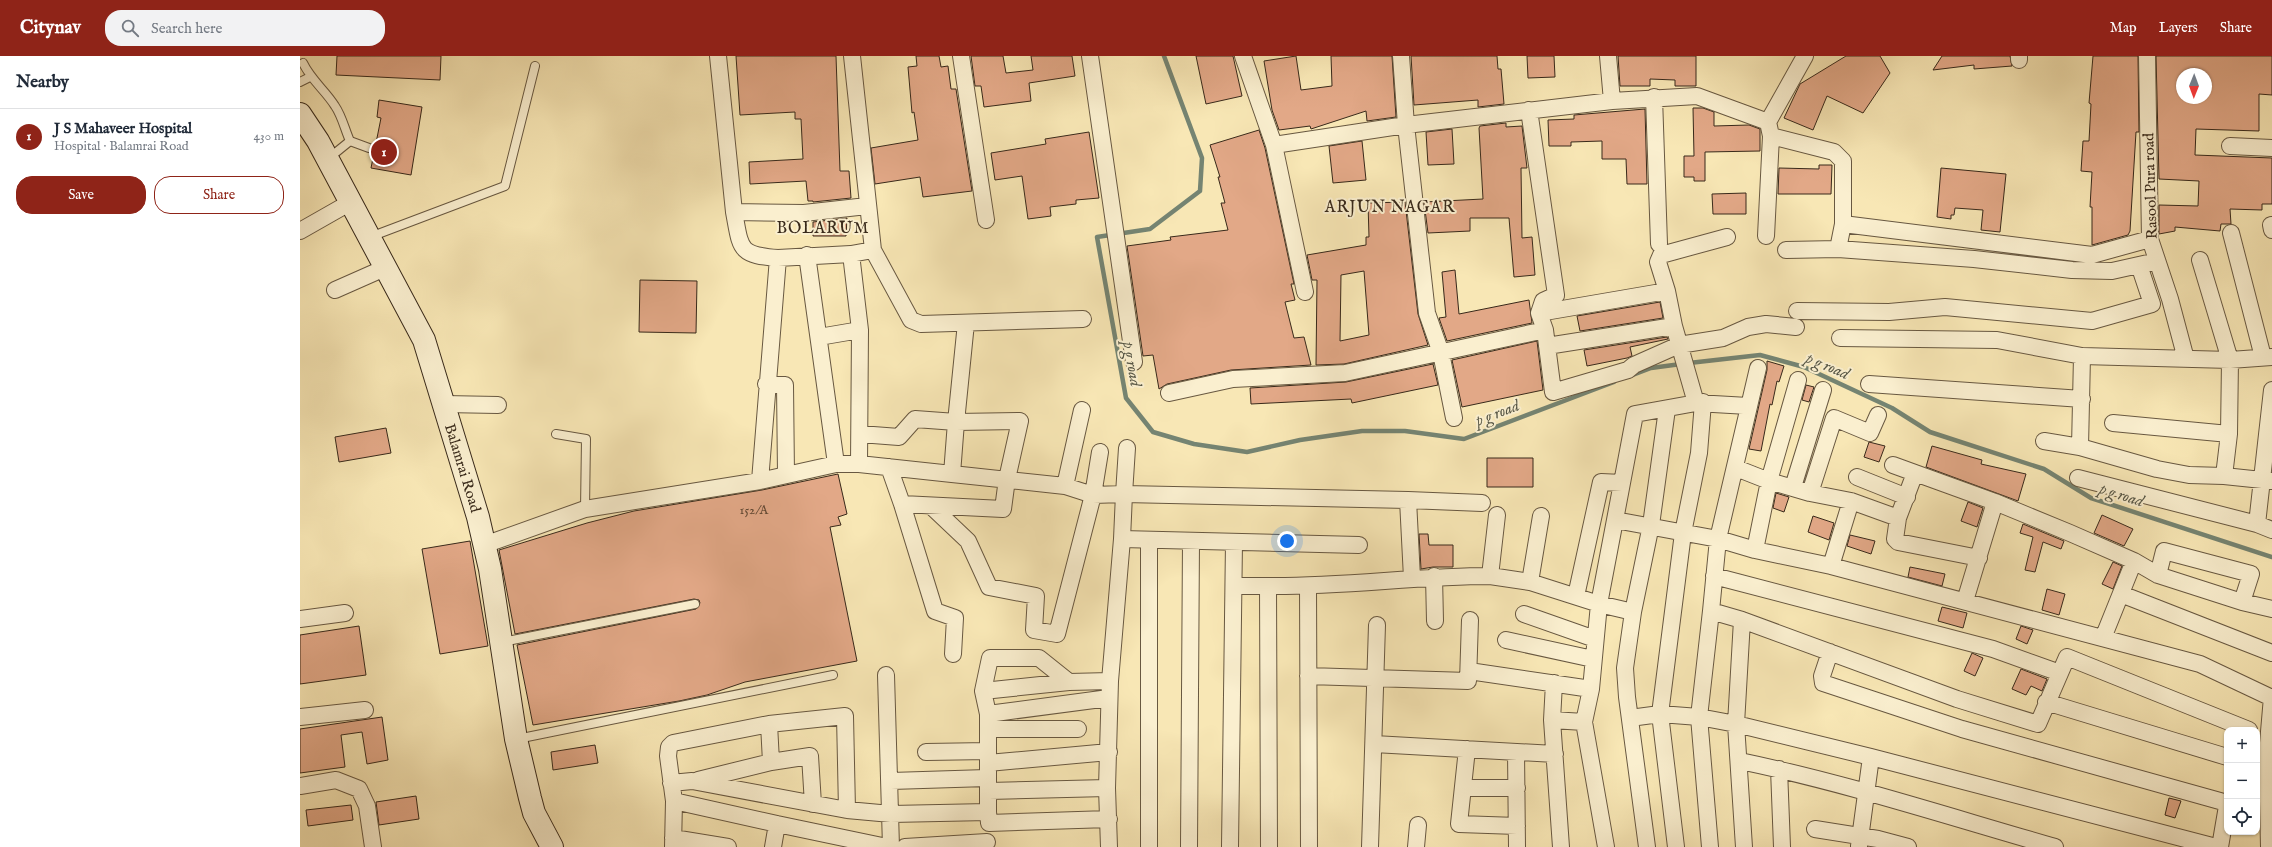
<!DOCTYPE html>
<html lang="en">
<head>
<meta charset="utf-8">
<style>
  :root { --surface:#fff; --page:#f2f2f3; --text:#1f2937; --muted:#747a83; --line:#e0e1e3; --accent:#8f2418 }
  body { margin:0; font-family:"IM FELL English",serif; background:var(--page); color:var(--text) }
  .controls { position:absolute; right:12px; bottom:12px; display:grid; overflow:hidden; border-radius:8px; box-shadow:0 1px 3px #0004 }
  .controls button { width:36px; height:36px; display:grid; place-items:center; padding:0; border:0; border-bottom:1px solid var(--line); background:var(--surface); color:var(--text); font:20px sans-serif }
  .compass { position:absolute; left:1876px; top:12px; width:36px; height:36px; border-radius:50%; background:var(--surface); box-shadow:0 1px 3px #0004; rotate:181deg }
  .you { position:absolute; left:987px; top:485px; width:14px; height:14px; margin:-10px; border:3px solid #fff; border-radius:50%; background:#1a73e8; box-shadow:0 0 0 6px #1a73e833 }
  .badge { display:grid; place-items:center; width:26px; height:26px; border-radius:50%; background:var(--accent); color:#fff; font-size:13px; font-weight:700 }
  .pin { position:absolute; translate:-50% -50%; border:2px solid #fff; box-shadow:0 1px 4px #0006 }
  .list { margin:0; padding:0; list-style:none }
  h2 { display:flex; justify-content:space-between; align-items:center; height:52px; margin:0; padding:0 16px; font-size:17px }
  h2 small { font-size:13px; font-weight:400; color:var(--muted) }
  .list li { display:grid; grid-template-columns:26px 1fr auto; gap:12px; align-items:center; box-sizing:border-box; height:56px; padding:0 16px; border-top:1px solid var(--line) }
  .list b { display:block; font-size:15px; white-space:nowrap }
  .list p { margin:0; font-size:13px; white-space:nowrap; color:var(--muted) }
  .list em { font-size:13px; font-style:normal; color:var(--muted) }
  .actions { display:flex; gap:8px; padding:12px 16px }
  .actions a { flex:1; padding:9px 0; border:1px solid var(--accent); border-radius:16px; text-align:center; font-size:14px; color:var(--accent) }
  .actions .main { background:var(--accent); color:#fff }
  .icon { flex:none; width:22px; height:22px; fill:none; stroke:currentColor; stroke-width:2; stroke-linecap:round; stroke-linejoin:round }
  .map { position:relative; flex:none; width:1972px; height:791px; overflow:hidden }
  header { display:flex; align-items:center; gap:24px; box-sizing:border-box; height:56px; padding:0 20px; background:var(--accent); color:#fff }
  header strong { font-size:19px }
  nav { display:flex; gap:22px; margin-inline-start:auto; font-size:14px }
  .search { width:280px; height:36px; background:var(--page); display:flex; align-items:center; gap:10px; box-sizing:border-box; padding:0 14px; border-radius:16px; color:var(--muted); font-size:15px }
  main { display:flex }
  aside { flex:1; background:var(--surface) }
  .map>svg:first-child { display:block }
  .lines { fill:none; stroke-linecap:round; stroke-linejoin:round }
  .stream { stroke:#758472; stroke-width:4.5 }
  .building { fill:#e2a887; stroke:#38291a; fill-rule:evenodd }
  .lane-casing { stroke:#685841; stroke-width:10 }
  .street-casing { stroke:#685841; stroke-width:18 }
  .secondary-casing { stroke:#38291a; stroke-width:24 }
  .lane { stroke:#faefcf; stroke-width:8 }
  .street { stroke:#faefcf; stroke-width:16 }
  .secondary { stroke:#faefcf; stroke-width:22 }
  .labels { text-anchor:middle; stroke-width:4; stroke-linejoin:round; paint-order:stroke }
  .number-label { font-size:13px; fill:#624935 }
  .street-label { font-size:15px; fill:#38291a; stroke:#faefcf }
  .neighbourhood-label { font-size:16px; letter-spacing:1px; fill:#38291a; stroke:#faefcf }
  .water-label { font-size:16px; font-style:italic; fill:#565646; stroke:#faefcf }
</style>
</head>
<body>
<header>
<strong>Citynav</strong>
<div class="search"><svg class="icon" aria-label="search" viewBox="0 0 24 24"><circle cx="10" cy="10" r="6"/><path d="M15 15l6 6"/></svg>Search here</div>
<nav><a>Map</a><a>Layers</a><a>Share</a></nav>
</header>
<main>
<aside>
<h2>Nearby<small></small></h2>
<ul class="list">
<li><span class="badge">1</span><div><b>J S Mahaveer Hospital</b><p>Hospital · Balamrai Road</p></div><em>430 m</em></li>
</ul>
<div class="actions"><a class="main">Save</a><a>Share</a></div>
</aside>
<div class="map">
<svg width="1972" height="791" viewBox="0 0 1972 791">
  <rect width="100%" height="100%" fill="#f8e7b5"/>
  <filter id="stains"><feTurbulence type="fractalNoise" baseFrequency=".005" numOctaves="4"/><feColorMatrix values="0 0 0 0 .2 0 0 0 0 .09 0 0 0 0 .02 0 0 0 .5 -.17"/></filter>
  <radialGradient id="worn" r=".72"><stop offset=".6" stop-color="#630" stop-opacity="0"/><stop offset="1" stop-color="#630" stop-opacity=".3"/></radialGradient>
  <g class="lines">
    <path class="stream" d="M864,0L902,102L900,135L850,173L797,181L826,342L853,376L894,388L947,396L1000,384L1062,375H1105L1164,383L1314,326
      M1389,307L1460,299L1504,311L1592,352L1630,376L1744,413L1791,442L1972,501
      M1330,320L1351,312L1381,308"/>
  </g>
  <path class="building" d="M37,0H141L140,24L36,19Z
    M436,0H536L540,115H549L551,142L513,146V145H508L506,125L450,128L449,106L503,103L501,63H495V56L440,59Z
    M616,0H639L641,11L648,10L651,33H656L672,135L623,141L620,121L575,128L571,92L618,84L614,56L612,57L608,11L617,10Z
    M671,0H703L706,17L733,14L731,0H772L775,20L729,27L731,45L684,51L681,30H675Z
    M896,0H933L942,40L906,48Z
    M996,0L1001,34L1032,30L1031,0H1092L1096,61L1067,65L1066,55L1011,73L1010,70L979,74L972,54L964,5Z
    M1111,0H1197L1198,13H1201L1204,48L1178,51V44L1114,49Z
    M1227,0H1254L1255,21L1228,22Z
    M1318,0H1396V30H1375V24L1350,23V30H1320Z
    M1546,0H1580L1590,17L1563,57L1527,40L1513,74L1484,62L1500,28Z
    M1642,0H1710L1712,10L1674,13V9L1633,14Z
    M1793,0H1838L1839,76H1836L1830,175L1828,179L1792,189V151H1790L1792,116L1781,115L1783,85H1789L1791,48L1789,47Z
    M1856,0H1972V39L1959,38V75L1896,73L1895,99L1972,102V148H1962V154L1930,153L1931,168H1921L1920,175L1875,171V175L1859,178V149L1898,150L1899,125L1859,123ZM1882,18H1906V42H1882Z
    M79,44L122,51L111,119L71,112L81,62L77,61Z
    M1393,52H1403L1414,56V70L1449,69L1460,73V95L1405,96V125H1394V121H1384V100H1394Z
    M1345,53L1347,128H1327L1326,103H1302V85L1271,86V90H1249L1248,64L1274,63V59Z
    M1206,67V71L1222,70L1227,112H1221L1222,182L1232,181L1235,219L1214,221L1209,162H1170V175L1128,177L1124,146L1183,143L1179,72L1180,70Z
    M1152,73L1154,108L1128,109L1126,76Z
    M959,74L965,92L994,228H991L995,244L985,246L994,282L1004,281L1011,309L931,314L867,328L859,333L853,299L843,300L827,190L871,184L870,181L928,174L921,147H925L918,121H920L910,89Z
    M789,76L799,142L776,144V148L750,151L751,160L728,163L722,120L695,124L691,97L746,88L745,83Z
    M1062,85L1066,124L1033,127L1029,90Z
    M1519,109H1532L1531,138H1478L1479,112L1519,113Z
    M1641,112L1706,118L1700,176L1681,174L1683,154L1655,152L1654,159H1651V163L1637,161Z
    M1446,137V158H1413L1412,138Z
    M1105,146L1118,258L1128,289L1044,308L1016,309L1017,224H1012L1007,199L1066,189V181H1069L1068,147ZM1064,215L1069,279L1040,285L1041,219Z
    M547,162L546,180H513V166Z
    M1155,214L1159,258L1229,244L1232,267L1147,285L1139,262L1146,261L1142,216Z
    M340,224L397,225L396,277L339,276Z
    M1360,246L1363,262L1280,275L1277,260Z
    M1367,281L1368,283L1330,291L1332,300L1327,302L1287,310L1284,294Z
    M1237,285L1243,334L1162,351L1152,304Z
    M1467,305L1484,310L1479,326L1477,325L1472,349L1470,348L1461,395L1449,393L1467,314Z
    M1133,308L1138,329L1052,347L1051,343L951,348L950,332L1046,326Z
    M1506,329L1514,331L1509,346L1502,344Z
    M86,372L91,397L39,406L35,381Z
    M1569,386L1585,390L1579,406L1564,401Z
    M1632,390L1682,404L1681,408L1726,418L1718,445L1626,411Z
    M1187,402H1233V431H1187Z
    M538,418L547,458L538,461L541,469L530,471L557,605L445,626L407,639L379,645L233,669L217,589L396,553L400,547L399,544L394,543L215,578L199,494L287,467L334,455L462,434Z
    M1476,437L1489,441L1484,456L1473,452Z
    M1668,446L1683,452L1677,471L1661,465Z
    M1802,459L1833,473L1824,490L1794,477Z
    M1513,460L1534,467L1529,484L1508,476Z
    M1723,468L1764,485L1761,493L1743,486L1735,516L1725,514L1733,481L1720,477Z
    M1119,478H1128L1129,489H1153V511H1133L1121,513Z
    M1550,479L1575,485L1571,498L1547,490Z
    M170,485L188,590L140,598L122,493Z
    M1813,506L1822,510L1813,533L1802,528Z
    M1610,511L1645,518L1642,530L1608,521Z
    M1747,533L1765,538L1759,559L1742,554Z
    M1642,551L1667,557L1663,572L1638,565Z
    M59,570L66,619L0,628V579Z
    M1721,570L1733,574L1727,588L1716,583Z
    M1672,597L1683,602L1675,620L1664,615Z
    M1721,613L1747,623L1742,635L1731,630L1726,639L1712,633Z
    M82,661L88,704L67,708L62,676L41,679L45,711L0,717V673Z
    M295,689L298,707L253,714L251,696Z
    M116,740L119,763L79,769L76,746Z
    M1869,742L1881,745L1875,762L1865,759Z
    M51,749L53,764L8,770L6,754Z"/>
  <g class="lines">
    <g class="lane-casing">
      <path id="lane" d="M3,7C11,24 25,34 35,50C42,60 45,74 50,85L69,92
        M0,26L10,21
        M29,102L50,85
        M70,181L205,130L235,10
        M256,378L286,383L285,453
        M202,586L395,548
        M217,683L533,619"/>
    </g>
    <g class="street-casing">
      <path id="street" d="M418,0L434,156L504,157L567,150
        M552,0L573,194
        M661,0L686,164
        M790,0L834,306
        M943,0L974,89L1106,69L1127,257L1141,297L1154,362
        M1101,0L1106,69L1312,45L1397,40L1468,66
        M1308,0L1312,45
        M1719,0V4
        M1847,0L1850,183L1870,243L1886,303
        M1354,41L1359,188
        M1229,54L1256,239L1243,245L1239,257L1245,274L1253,336L1328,314L1334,309L1379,289L1423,282L1448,271L1466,268L1496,271
        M1471,80L1534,96L1543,105V168L1538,193
        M974,89L1005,236
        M1930,90L1972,92
        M434,156C441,193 438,199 478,202
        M1543,168L1792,199L1850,183
        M1971,169L1972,174
        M0,175L51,146
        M1931,177L1963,301
        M1466,180L1471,80L1468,66L1505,0
        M1486,194L1538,193L1674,203L1772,214L1812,215L1857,205
        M507,199L536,408
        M1900,204L1930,304L1929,378L1924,420
        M35,234L87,211
        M1497,255L1589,256L1645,251L1792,265L1852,248L1839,209
        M1239,257L1367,235
        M519,281L560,274
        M1540,282L1697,284L1782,300L1930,304L1972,301
        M1247,290L1374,270
        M1458,312L1418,483L1455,494L1531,510L1900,608L1972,642
        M466,328L485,329L486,419
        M1569,328L1782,343
        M869,337L933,323L1045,317L1245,274
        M1396,347L1374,270L1367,235L1358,206L1361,199L1427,181
        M144,348L198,349
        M1448,350L1396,347L1335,358L1315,464L1418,483L1411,555L1442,564L1657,643L1738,668L1767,601L1949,674
        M1813,367L1929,378
        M1744,385L1780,391L1857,413L1889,419L1924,420L1972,425
        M1780,391L1782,300
        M559,408L652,418L656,366L615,363L599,381L560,378
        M1593,409L1615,417
        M589,411L602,448L703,453L707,423L720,365L656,366L666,267
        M1436,412L1469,425L1510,437L1551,445L1598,462L1615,417L1695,446L1770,477L1834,505L1858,519L1942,546L1972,553
        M652,418L765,430L793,439L824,438L827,392
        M1557,421L1607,441
        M1778,422L1957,468L1972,474
        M460,425L478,202L551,198
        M765,430L782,354
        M1493,431L1523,334
        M1510,437L1534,362L1570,377L1578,359
        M1108,444L1112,522
        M602,448L635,555L655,562L653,598
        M631,450L668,485L689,531L736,540L734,574L757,578L793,439L800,396
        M1598,462L1595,483L1598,486L1679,502
        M1957,468L1972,334
        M184,489L285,453L460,425L536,408H559L560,274L551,198L573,194L611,264L621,268L783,263
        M1059,489L822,483L824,438L1108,444L1182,447
        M1455,494L1469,425L1498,324
        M1531,510L1551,445
        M1858,519L1864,495L1951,518L1942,546
        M1134,520L1135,565
        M1190,520L1230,526L1299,548L1333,556
        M1414,520L1693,593L1760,617
        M1230,526L1241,460
        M934,530H968
        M1008,530L1009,791
        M1821,538L1972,597
        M1276,540L1301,426L1322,427
        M1665,545L1695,446
        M1224,558L1295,583
        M0,563L45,557
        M1442,564L1436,668L1444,791
        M1803,582L1834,505
        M1206,584L1293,603
        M1530,596L1522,620L1523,627L1662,673L1927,747
        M1169,615L1291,633L1299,548L1315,464
        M586,619L591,791
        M1008,620L1168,625L1170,564
        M1254,627L1252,664L1261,791
        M683,635L690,602H739L769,626
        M1746,646L1927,701
        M688,658L809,642
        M0,661L65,654
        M1330,662L1360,658L1399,661L1436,668L1571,701L1916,791
        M1252,664L1284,666L1306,791
        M1284,666L1291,633
        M469,668L471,706
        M688,673H778
        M1074,688L1255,698
        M1167,693L1159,768L1217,770
        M626,696L688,695
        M1216,696L1217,791
        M1440,705C1546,727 1650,761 1755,791
        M688,707L809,696
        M1479,713L1482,791
        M398,724L471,706L510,700L513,748
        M591,725L687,722L689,735L807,732
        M371,727L392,725L547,754L591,758L688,756V658L683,635L769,626L810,625L822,483
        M0,730L36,724L59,733L67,750L73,791
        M1164,732H1217
        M374,745L477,768
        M688,756L689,767L809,763
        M1515,773L1578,783L1608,791
        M373,782L428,791
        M1559,790L1571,701
        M373,791L374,745L368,700L369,691L373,687L469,668L545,660L547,754
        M473,791L477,768L587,791
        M605,791L687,786
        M809,791L807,732L810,625
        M849,791V484
        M889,791L891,485
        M930,791L934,486
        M969,791L968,530C1043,531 1116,520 1190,520L1197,459
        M1070,791L1077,569
        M1116,791L1118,769
        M1347,791L1327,641L1325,612L1333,556L1351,469L1367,353
        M1376,791L1360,658L1383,477L1399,397L1403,346
        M1410,791L1399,661L1411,555
        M1920,791L1927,750
        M1969,791L1967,699L1972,641"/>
    </g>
    <g class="secondary-casing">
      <path id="secondary" d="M0,58L18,85L124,284L178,461L190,513L216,683L230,742L234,757L252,791"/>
    </g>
    <use href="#lane" class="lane"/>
    <use href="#street" class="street"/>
    <use href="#secondary" class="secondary"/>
  </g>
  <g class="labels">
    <g class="number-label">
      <text x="454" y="458">152/A</text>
    </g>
    <g class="street-label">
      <text transform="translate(1850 130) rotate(-92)" y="5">Rasool Pura road</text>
      <text transform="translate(163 412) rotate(73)" y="5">Balamrai Road</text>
    </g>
    <g class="neighbourhood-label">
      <text x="1090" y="156">ARJUN NAGAR</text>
      <text x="523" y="177">BOLARUM</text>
    </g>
    <g class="water-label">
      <text transform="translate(833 308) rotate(80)" y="6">p g road</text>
      <text transform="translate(1528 309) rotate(23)" y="6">p g road</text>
      <text transform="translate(1197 356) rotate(-21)" y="6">p g road</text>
      <text transform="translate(1822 438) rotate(18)" y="6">p g road</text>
    </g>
  </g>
  <rect width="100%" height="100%" filter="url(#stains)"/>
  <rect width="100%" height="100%" fill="url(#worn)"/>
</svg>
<div class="controls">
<button>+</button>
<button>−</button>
<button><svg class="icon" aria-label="locate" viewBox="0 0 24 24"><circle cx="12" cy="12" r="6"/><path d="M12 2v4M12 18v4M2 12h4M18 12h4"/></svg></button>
</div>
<svg class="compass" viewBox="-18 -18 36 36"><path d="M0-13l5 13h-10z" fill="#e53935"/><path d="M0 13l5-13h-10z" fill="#747a83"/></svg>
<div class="you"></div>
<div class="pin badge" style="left:84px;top:96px">1</div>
</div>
</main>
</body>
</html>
